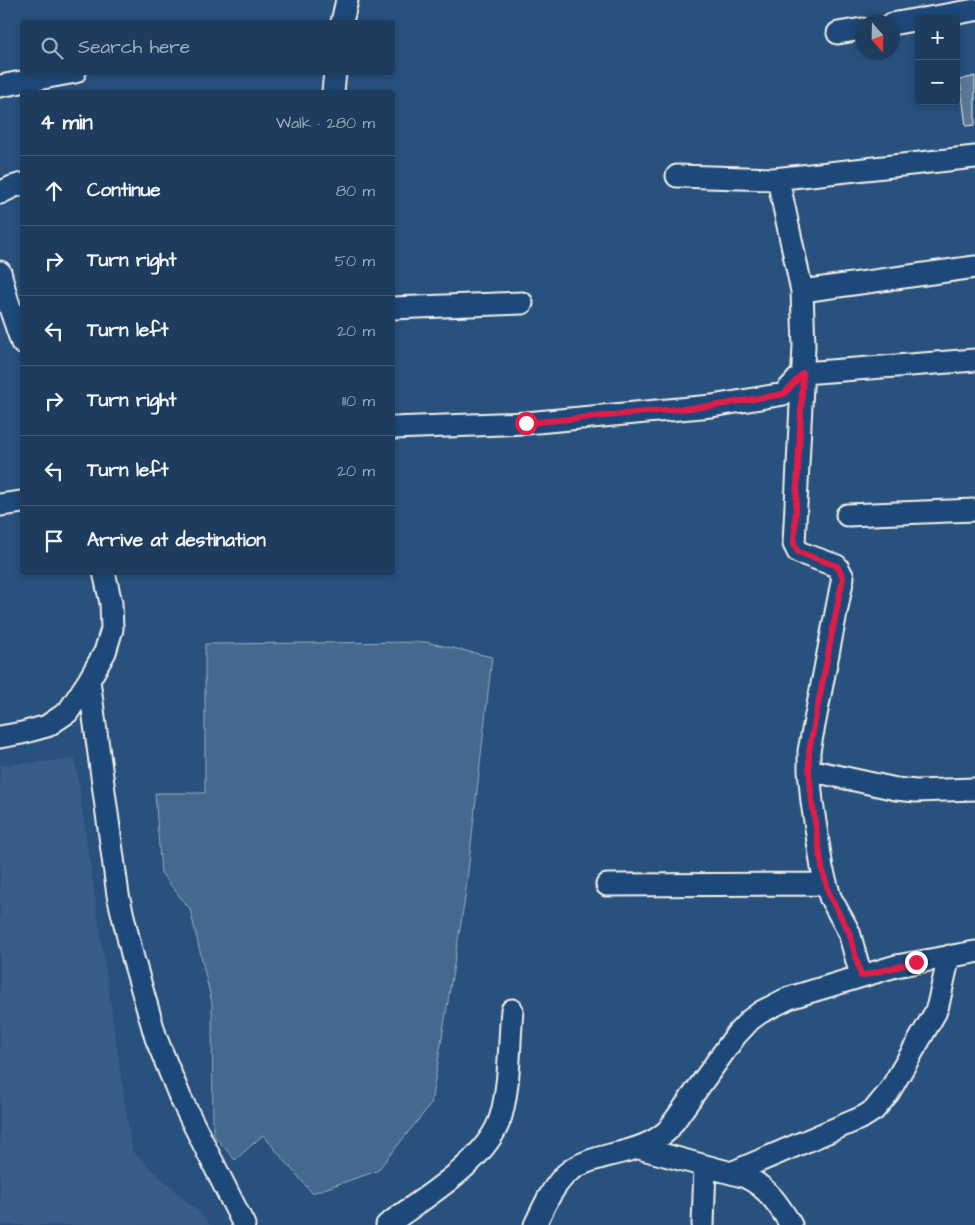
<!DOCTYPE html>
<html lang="en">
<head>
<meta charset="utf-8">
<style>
  :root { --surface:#1e3d5e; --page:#2b4867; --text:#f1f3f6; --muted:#a1aebc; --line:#3c5673 }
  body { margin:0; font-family:"Architects Daughter",sans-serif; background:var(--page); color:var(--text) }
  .controls { position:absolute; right:15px; top:15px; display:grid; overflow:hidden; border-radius:5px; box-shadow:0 2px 8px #0003 }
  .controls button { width:45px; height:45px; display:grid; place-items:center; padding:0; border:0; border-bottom:1px solid var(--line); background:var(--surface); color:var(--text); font:25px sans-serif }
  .compass { position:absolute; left:855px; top:15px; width:45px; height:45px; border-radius:50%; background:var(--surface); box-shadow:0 2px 8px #0003; rotate:160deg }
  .stop { position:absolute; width:15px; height:15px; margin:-11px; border:4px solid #e11d48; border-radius:50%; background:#fff }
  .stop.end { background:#e11d48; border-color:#fff; box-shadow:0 1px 5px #0008 }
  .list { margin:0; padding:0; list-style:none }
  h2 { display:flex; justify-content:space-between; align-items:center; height:65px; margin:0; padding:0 20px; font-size:21px }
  h2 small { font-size:16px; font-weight:400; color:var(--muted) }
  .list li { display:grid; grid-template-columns:32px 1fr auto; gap:15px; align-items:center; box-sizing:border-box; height:70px; padding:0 20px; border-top:1px solid var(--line) }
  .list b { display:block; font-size:19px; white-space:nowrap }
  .list em { font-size:16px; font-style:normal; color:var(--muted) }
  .icon { flex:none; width:28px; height:28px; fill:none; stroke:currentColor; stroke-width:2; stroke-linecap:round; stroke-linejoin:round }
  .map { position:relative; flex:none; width:975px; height:1225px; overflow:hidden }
  .search { position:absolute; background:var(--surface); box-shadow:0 2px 8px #0003; left:20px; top:20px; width:375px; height:55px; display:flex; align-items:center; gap:12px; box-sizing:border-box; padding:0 18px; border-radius:5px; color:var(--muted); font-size:19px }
  .panel { position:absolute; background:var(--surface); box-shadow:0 2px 8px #0003; left:20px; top:90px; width:375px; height:485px; border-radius:5px }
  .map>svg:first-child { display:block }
  .built { fill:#375d86 }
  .green { fill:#45688e; stroke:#9cacbb }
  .building { fill:#5b7899; stroke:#f4f1e8 }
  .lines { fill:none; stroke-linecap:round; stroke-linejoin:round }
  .minor-casing { stroke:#f4f1e8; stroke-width:25 }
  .minor { stroke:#1f4a7a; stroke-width:21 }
  .route { stroke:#e11d48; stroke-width:6 }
</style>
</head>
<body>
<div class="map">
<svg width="975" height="1225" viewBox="0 0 975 1225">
  <rect width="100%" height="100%" fill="#28517e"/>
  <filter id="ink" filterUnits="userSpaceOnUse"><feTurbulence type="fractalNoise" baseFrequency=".02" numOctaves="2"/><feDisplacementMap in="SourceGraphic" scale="10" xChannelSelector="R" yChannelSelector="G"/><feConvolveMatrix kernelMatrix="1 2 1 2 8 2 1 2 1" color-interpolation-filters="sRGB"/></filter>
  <g filter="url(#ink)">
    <path class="built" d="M75,759L132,1151L204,1217L210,1225H0V765Z"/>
    <path class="green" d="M426,642L492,657L465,898L431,1104L377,1171L312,1193L263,1135L235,1160L213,1134L212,1003L190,909L161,873L155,793H205V644Z"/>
    <path class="building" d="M975,76V125L966,126L960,80Z"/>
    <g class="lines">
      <g class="minor-casing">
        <path id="minor" d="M923,19L975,10
          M342,22L347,0
          M892,24L919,19
          M838,33L862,29
          M0,86L75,72
          M333,92L335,72
          M677,176L774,179L975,157
          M778,179L802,291L804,346L794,544L798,552L837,566L843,577L809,751V770L812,802L822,868L830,897L849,932L861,976
          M0,193L12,187L22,184
          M0,272L7,299L22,343
          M802,291L975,267
          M392,308L522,303
          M392,428L526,423L712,406L784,394L803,373L975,360
          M0,505L22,502
          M847,515L975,510
          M89,680L118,895L133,958L156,1038L180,1097L244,1225
          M0,737L22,733L47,726L68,712L89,680L105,652L112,629L111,603L104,572
          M809,770L896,789L916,791L975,789
          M607,885L825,884
          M639,1148L746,1177C768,1188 779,1205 791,1225
          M731,1173L863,1117L874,1110L889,1092L935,1013L938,1005L949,956
          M387,1225C423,1198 488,1161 501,1116C510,1084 509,1044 512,1010
          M535,1225C543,1208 552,1188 565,1175C592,1150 639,1158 668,1130L736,1035L750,1020L761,1012L789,998L896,966L975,952
          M703,1225L705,1166"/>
      </g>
      <use href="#minor" class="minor"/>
    </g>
  </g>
  <g class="lines" filter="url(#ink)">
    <path class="route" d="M526,423L712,406L784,394L803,373L794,544L798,552L837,566L843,577L809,751V770L812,802L822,868L830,897L849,932L861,976L916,962"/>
  </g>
</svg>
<div class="controls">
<button>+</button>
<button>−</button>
</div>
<svg class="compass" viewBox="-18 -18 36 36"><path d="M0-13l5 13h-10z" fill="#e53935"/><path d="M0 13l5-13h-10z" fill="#a1aebc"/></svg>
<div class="stop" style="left:526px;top:423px"></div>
<div class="stop end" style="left:916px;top:962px"></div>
<div class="search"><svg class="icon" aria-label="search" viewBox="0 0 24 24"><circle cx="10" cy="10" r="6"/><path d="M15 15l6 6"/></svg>Search here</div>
<section class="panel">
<h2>4 min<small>Walk · 280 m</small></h2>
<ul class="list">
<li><svg class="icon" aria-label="ahead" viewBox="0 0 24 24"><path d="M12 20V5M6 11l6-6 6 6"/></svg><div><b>Continue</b></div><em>80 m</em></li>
<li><svg class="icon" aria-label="right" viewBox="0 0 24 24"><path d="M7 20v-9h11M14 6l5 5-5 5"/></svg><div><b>Turn right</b></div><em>50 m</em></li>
<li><svg class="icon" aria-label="left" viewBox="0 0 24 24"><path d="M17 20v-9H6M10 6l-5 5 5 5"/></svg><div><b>Turn left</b></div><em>20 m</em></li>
<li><svg class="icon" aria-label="right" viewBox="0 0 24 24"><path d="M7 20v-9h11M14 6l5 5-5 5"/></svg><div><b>Turn right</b></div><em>110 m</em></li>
<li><svg class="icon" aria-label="left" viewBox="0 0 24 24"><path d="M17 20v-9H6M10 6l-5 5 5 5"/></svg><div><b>Turn left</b></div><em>20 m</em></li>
<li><svg class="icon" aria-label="arrive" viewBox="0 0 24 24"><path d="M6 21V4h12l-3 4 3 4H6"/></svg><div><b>Arrive at destination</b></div></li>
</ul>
</section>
</div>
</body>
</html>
